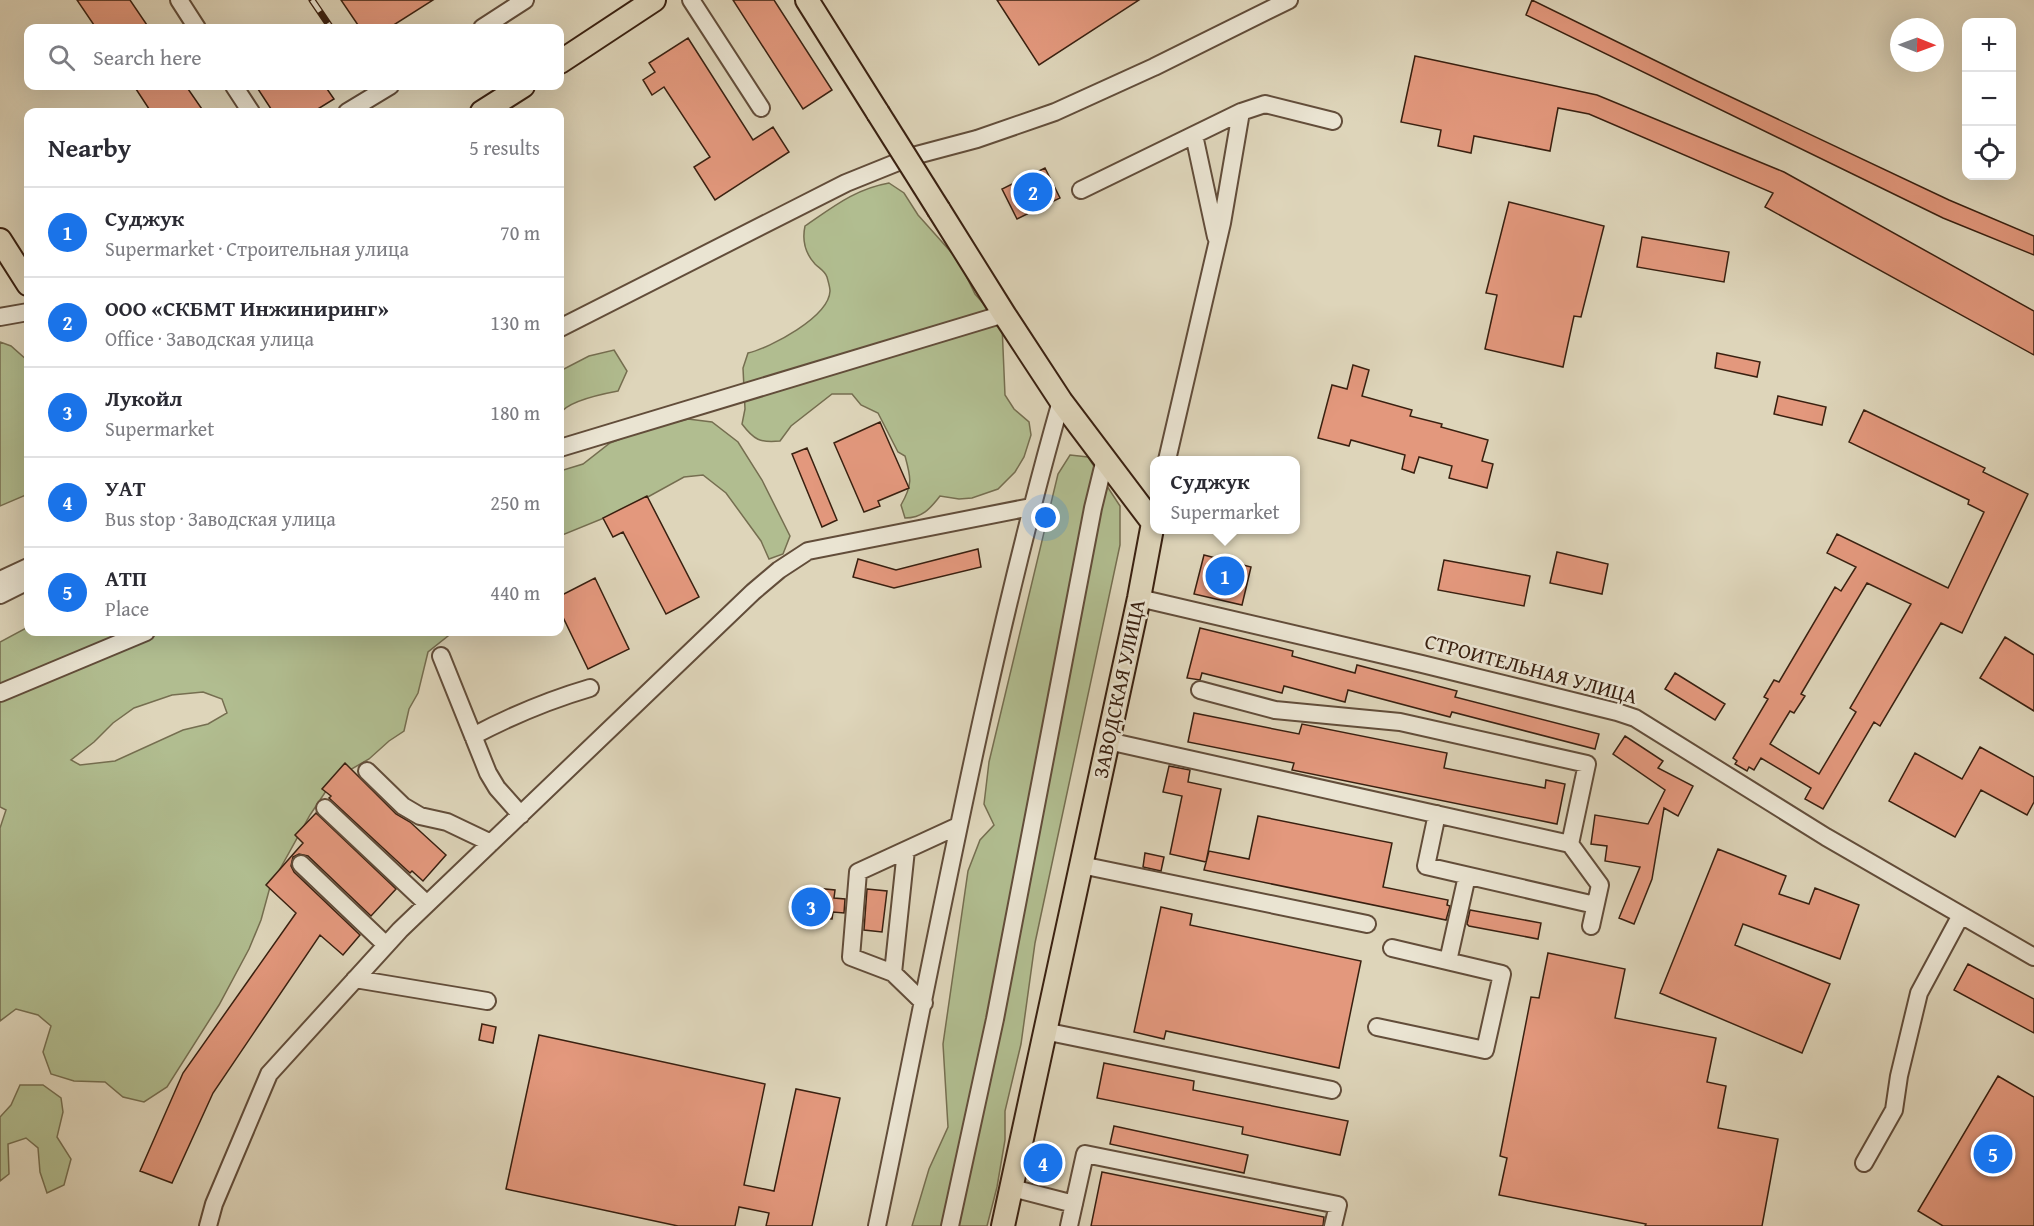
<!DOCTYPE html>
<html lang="en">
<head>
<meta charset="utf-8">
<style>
  :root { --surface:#fff; --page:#f7f7f7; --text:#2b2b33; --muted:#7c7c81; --line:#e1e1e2; --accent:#1a73e8 }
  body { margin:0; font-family:"Gentium Book Plus",serif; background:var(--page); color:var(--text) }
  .controls { position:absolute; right:18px; top:18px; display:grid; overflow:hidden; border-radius:12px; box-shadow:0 6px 24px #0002 }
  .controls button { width:54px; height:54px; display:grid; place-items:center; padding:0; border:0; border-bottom:2px solid var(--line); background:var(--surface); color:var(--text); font:30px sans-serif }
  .compass { position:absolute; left:1890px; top:18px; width:54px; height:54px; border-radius:50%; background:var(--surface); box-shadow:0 6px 24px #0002; rotate:91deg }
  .you { position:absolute; left:1046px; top:518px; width:21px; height:21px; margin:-15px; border:4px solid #fff; border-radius:50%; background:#1a73e8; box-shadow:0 0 0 9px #1a73e833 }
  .badge { display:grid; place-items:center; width:39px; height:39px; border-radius:50%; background:var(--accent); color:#fff; font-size:20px; font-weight:700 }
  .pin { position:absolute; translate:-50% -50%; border:3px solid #fff; box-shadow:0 2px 6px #0006 }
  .popup { position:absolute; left:1150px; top:456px; width:150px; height:78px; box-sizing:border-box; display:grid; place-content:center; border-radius:12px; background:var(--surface); filter:drop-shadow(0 2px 4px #0005); font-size:20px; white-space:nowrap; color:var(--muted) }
  .popup b { font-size:22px; color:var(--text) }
  .popup::after { content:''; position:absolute; left:50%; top:100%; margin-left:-12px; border:12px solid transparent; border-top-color:var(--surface) }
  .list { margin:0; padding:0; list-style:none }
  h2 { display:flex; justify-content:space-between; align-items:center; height:78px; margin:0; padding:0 24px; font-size:26px }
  h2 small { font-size:20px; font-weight:400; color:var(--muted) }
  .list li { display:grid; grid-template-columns:39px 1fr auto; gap:18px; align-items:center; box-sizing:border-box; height:90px; padding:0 24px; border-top:2px solid var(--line) }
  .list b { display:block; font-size:22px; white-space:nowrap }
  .list p { margin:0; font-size:20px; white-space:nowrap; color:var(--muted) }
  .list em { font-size:20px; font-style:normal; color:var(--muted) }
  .icon { flex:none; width:33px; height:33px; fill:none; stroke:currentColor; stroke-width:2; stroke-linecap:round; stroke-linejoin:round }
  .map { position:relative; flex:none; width:2034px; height:1226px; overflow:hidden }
  .search { position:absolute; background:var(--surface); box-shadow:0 6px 24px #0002; left:24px; top:24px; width:540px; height:66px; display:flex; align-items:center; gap:15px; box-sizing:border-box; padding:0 21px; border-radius:12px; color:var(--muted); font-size:22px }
  .panel { position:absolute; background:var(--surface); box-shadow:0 6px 24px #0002; left:24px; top:108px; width:540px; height:528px; border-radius:12px }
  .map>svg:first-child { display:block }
  .green { fill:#b1bd90; stroke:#756e50; stroke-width:1.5; fill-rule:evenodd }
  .building { fill:#e3987d; stroke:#392010; stroke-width:1.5; fill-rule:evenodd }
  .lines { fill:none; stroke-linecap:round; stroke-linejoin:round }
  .minor-casing { stroke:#624d3a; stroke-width:20 }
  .major-casing { stroke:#392010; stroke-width:26 }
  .minor { stroke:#eae4d2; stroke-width:16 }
  .major { stroke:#ded5ba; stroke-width:22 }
  .rail-casing { stroke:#392010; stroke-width:7 }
  .rail { stroke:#eae4d2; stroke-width:4.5; stroke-dasharray:14; stroke-linecap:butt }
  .major-bridge-casing { stroke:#392010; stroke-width:26; stroke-linecap:butt }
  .major-bridge { stroke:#ded5ba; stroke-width:22 }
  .labels { text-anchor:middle; stroke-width:5; stroke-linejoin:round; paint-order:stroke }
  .street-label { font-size:21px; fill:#392010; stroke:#eae4d2 }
</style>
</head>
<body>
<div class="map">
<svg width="2034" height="1226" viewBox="0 0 2034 1226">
  <rect width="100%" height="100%" fill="#ded5ba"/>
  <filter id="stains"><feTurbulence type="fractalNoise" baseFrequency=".00333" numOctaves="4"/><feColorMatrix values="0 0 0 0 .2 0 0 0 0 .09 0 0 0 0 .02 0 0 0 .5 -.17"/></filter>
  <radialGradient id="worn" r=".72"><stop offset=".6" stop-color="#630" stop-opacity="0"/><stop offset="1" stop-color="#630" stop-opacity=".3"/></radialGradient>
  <path class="green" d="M889,183L904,193L918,215L959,261L975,294L1002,325L1005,395L1014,409L1029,422L1031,435L1024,457L1015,472L998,489L972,498L959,499L940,496C930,509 922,518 905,518L901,505C913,484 911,478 905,456L898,452L878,413L861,405L852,394H832L791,426L780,441C760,443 754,440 742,424L745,409L743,368L748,353C770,348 829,317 830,291C830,287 828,281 827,277C825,271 819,268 815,264C804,252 802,240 805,226C833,207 855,189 889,183Z
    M0,342L11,346L28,361V492L26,495L0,506Z
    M614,350L627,371L618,391C602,394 567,401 560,414V371L589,356Z
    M688,419L712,422L738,442L762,480L790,536L783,554L769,559L761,541L726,493L703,475L684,477L626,509L560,536V471L583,464L610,443L647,429Z
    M1070,455L1088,457L1120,506V545L1035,943L1021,1044L1005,1111V1140L997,1187L987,1226H912L929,1169L948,1127L943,1044L968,871L980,840L994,825L984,804L989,762L1058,474Z
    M28,627V632H453L428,652L418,693L409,709L404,731L389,741L369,759L334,779L310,815L270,887L261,920L249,949L219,1005L167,1087L144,1102L123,1097L105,1082L74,1081L51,1074L43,1052L51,1026L38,1015L16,1009L0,1021V828L6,810L0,807V642ZM203,692L222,699L227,713L208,724L183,730L115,761L80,765L71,760L94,742L113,723L134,708L172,695Z
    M20,1085H43L61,1098L63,1112L57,1137L71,1159L64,1185L47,1193L40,1172L38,1148L26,1138L8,1144L9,1174L0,1181V1117L11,1105Z"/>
  <path class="building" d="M77,0H130L149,28H96Z
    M341,0H433L389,28H360Z
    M733,0H774L832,90L803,109Z
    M997,0H1139L1039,65Z
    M1532,0L1697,81L1949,200L2034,236V255L1943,218L1526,15Z
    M688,38L753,140L773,127L789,152L715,200L694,167L710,157L664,87L652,95L643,80L655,72L649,63Z
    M1415,56L1597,95L1784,172L2034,311V355L1765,207L1773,193L1589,114L1558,108L1550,151L1474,136L1471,153L1438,146L1441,130L1401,122Z
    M134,86H186L204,112H151Z
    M256,86H325L334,99L313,112H273Z
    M1045,168L1060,198L1017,219L1002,189Z
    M1509,202L1604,226L1581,317L1574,316L1563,367L1485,349L1497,295L1486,293Z
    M1642,237L1729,252L1724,282L1637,267Z
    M1717,353L1760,362L1757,377L1715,368Z
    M1353,365L1369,370L1362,396L1412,410L1410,416L1442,424L1441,427L1488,440L1482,461L1493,464L1487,488L1449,478L1452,466L1419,457L1414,473L1402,469L1405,455L1351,440L1349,446L1318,438L1332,385L1347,389Z
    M1778,396L1826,407L1822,425L1774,414Z
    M1864,410L1985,468L1983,472L2028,494L1962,633L1941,623L1880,726L1874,722L1823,809L1805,799L1811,788L1761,758L1754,770L1749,767L1747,771L1735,764L1737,761L1733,758L1768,699L1764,697L1774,680L1779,682L1835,587L1841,591L1856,567L1827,553L1837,534L1948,588L1984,512L1968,504L1969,500L1849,442ZM1867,583L1911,604L1850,708L1856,712L1819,774L1770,744L1790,711L1794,713L1805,696L1801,694Z
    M880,422L909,488L878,501L880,506L864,512L834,443Z
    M807,448L837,520L822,527L792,454Z
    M647,496L699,597L666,614L623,532L613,537L603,518Z
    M978,549L981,567L894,588L853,577L858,559L896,570Z
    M1557,552L1608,564L1602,594L1550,583Z
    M1204,555L1251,567L1242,605L1194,594Z
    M1444,560L1530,576L1524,606L1438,590Z
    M595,578L629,649L588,669L560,611V596Z
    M1200,628L1293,651L1292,656L1355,673L1357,665L1457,691L1455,697L1599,734L1595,749L1452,712L1450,717L1348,690L1345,702L1284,686L1282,693L1202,673L1200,680L1187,678Z
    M2005,637L2034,655V711L1980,678Z
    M1675,673L1725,704L1715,720L1665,689Z
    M1194,713L1299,734L1302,724L1447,753L1444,768L1545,788L1546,780L1565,784L1557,824L1292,770L1294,763L1188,742Z
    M1625,736L1663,761L1658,768L1693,786L1678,816L1664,808L1652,879L1634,924L1619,918L1640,867L1605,861L1607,846L1591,844L1595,815L1648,824L1665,790L1613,754Z
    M1980,747L2034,777V802L2027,815L1981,790L1955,837L1889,801L1915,753L1962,779Z
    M345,763L396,814L410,822L446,855L423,881L412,871L410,873L329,798L331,796L322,789Z
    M1169,766L1190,770L1188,782L1221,789L1206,862L1170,854L1182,796L1163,792Z
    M316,813L396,889L371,916L308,856L299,854L293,857L291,866L294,872L360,935L343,955L320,935L213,1093L172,1183L140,1171L183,1073L296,913L266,885L303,843L295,835Z
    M1258,816L1392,843L1383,887L1448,900L1447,905L1450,906L1446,920L1204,870L1209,851L1249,859Z
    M1718,849L1786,876L1779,894L1809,904L1815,888L1859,905L1840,959L1743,924L1735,945L1830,984L1802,1053L1660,993Z
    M1145,853L1164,857L1161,871L1143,867Z
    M805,887L835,890L834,898L845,899L844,913L833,912L832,919L802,916Z
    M867,889L887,891L882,932L864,930Z
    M1161,907L1192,914L1190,925L1361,961L1339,1068L1166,1031L1164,1039L1134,1032Z
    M1470,910L1541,923L1538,939L1469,926L1467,924Z
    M1548,953L1625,969L1615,1018L1716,1038L1707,1082L1726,1086L1718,1128L1778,1139L1762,1226H1645L1646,1224L1499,1195L1507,1158L1500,1156L1531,997L1539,998Z
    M1968,964L2034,999V1033L1954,990Z
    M482,1024L496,1027L493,1043L479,1040Z
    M539,1035L765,1084L744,1185L774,1191L796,1089L840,1098L812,1226H766L769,1213L739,1207L735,1226H678L506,1189Z
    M1104,1063L1194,1081L1193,1090L1348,1121L1340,1155L1242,1134L1243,1127L1097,1098Z
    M1998,1076L2034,1097V1226H1943L1918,1211Z
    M1114,1126L1248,1155L1244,1173L1110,1144Z
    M1102,1172L1324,1217L1323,1226H1091Z"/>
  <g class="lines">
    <g class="minor-casing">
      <path id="minor" d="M179,0L197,28
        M691,0L761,108
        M482,28L525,0
        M234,86L251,112
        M347,112L390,86
        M1194,135L1216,237
        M1081,190L1241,112L1265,104L1333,121
        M0,317L28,312
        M560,328L846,183L913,156L977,139L1055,112L1154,67L1289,0
        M560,448L1004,314
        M1167,460L1222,223L1241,112
        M0,580L28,567
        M0,595L28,581
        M1139,598L1422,664L1617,712L1635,718L1826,837L2034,957
        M441,656L488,773L497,788L521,815
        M0,693L146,632
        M473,736C511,716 549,700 590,688
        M1108,741L1570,844L1587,764L1400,722L1275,710L1200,690
        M367,771L403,806L420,816L447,822L491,843
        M325,808L427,904
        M1437,814L1426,866L1595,905
        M1570,844L1600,885L1591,926
        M301,864L386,945
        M1081,865L1367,924
        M1448,961L1467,876
        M893,973L906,850
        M355,979L487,1001
        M924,1003L893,973L851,957L858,872L958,826
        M1377,1027L1485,1050L1502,974L1392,948
        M1044,1031L1332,1090
        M1864,1163L1894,1110L1899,1076L1919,993L1961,915
        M1012,1188L1074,1204
        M208,1226L214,1204L269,1074L400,930L753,592L779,570L808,551L1031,507
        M877,1226C935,950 984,672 1061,401
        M950,1226L995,1019L1093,508L1105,459
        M1069,1226L1085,1154L1338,1205L1333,1226"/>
    </g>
    <g class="major-casing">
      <path id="major" d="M807,0L878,113
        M560,62L654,0
        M482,112L523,86
        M939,210L1004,314L1061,401L1153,523L1139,598L1003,1226
        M0,240L28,284"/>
    </g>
    <use href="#minor" class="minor"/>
    <use href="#major" class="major"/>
    <g class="rail-casing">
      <path id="rail" d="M312,0L331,28"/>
    </g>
    <use href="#rail" class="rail"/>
    <g class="major-bridge-casing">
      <path id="major-bridge" d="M878,113L939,210"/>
    </g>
    <use href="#major-bridge" class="major-bridge"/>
  </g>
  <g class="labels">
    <g class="street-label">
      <text transform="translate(1531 669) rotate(15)" y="7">СТРОИТЕЛЬНАЯ УЛИЦА</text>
      <text transform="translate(1119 689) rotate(-78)" y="7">ЗАВОДСКАЯ УЛИЦА</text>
    </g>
  </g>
  <rect width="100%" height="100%" filter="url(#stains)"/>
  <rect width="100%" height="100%" fill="url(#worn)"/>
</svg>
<div class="controls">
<button>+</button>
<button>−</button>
<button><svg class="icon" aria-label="locate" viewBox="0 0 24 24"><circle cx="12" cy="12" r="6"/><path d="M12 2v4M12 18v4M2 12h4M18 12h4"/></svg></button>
</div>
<svg class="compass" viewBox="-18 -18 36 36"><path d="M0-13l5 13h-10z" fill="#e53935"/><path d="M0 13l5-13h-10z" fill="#7c7c81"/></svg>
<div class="you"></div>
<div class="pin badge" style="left:1225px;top:576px">1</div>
<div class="popup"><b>Суджук</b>Supermarket</div>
<div class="pin badge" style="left:1033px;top:192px">2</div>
<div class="pin badge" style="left:811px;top:907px">3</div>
<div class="pin badge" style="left:1043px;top:1163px">4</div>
<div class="pin badge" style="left:1993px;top:1154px">5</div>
<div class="search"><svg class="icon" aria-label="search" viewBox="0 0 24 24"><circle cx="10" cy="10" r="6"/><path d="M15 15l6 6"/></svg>Search here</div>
<section class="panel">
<h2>Nearby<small>5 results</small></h2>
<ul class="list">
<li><span class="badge">1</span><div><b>Суджук</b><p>Supermarket · Строительная улица</p></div><em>70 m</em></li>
<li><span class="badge">2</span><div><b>ООО «СКБМТ Инжиниринг»</b><p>Office · Заводская улица</p></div><em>130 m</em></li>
<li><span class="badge">3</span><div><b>Лукойл</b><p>Supermarket</p></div><em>180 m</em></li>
<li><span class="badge">4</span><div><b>УАТ</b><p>Bus stop · Заводская улица</p></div><em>250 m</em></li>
<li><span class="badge">5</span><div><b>АТП</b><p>Place</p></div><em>440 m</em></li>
</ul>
</section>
</div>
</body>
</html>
